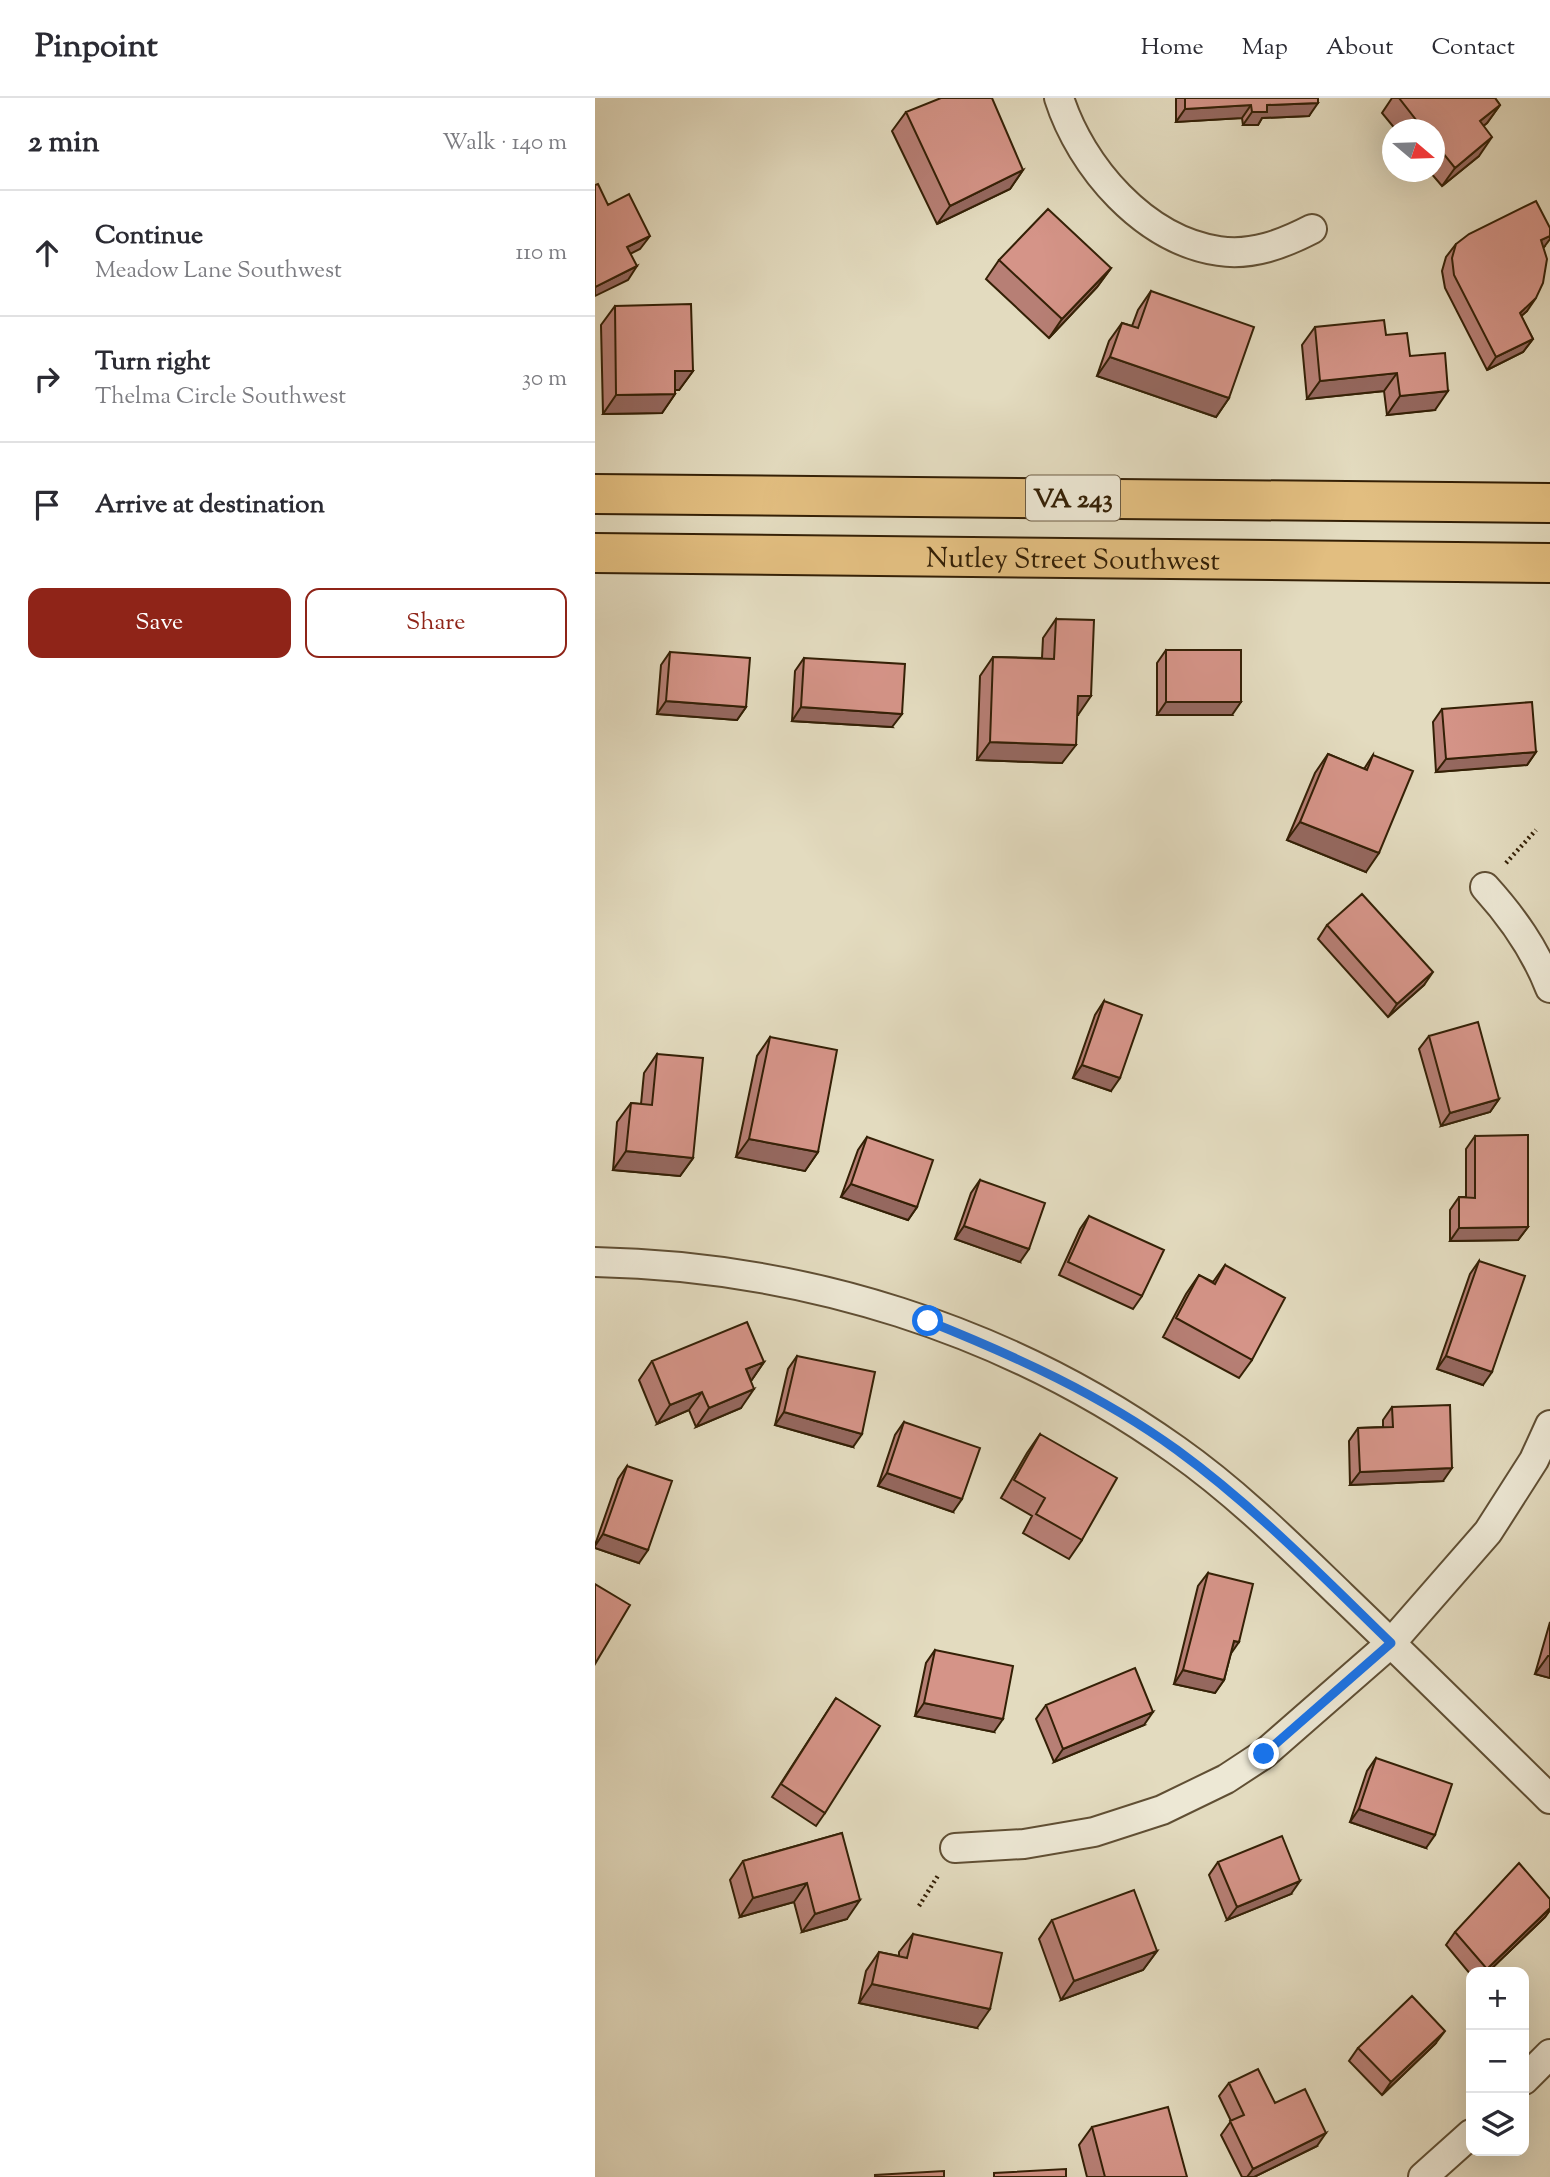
<!DOCTYPE html>
<html lang="en">
<head>
<meta charset="utf-8">
<style>
  :root { --surface:#fff; --page:#f7f7f7; --text:#2b2b33; --muted:#7c7c81; --line:#e1e1e2; --accent:#8f2418 }
  body { margin:0; font-family:"Sorts Mill Goudy",serif; background:var(--page); color:var(--text) }
  .controls { position:absolute; right:21px; bottom:21px; display:grid; overflow:hidden; border-radius:14px; box-shadow:0 7px 28px #0002 }
  .controls button { width:63px; height:63px; display:grid; place-items:center; padding:0; border:0; border-bottom:2px solid var(--line); background:var(--surface); color:var(--text); font:35px sans-serif }
  .compass { position:absolute; left:787px; top:21px; width:63px; height:63px; border-radius:50%; background:var(--surface); box-shadow:0 7px 28px #0002; rotate:109deg }
  .stop { position:absolute; width:21px; height:21px; margin:-16px; border:5px solid #1a73e8; border-radius:50%; background:#fff }
  .stop.end { background:#1a73e8; border-color:#fff; box-shadow:0 2px 7px #0008 }
  .list { margin:0; padding:0; list-style:none }
  h2 { display:flex; justify-content:space-between; align-items:center; height:91px; margin:0; padding:0 28px; font-size:30px }
  h2 small { font-size:23px; font-weight:400; color:var(--muted) }
  .list li { display:grid; grid-template-columns:46px 1fr auto; gap:21px; align-items:center; box-sizing:border-box; height:126px; padding:0 28px; border-top:2px solid var(--line) }
  .list b { display:block; font-size:26px; white-space:nowrap }
  .list p { margin:0; font-size:23px; white-space:nowrap; color:var(--muted) }
  .list em { font-size:23px; font-style:normal; color:var(--muted) }
  .actions { display:flex; gap:14px; padding:21px 28px }
  .actions a { flex:1; padding:16px 0; border:2px solid var(--accent); border-radius:14px; text-align:center; font-size:24px; color:var(--accent) }
  .actions .main { background:var(--accent); color:#fff }
  .icon { flex:none; width:38px; height:38px; fill:none; stroke:currentColor; stroke-width:2; stroke-linecap:round; stroke-linejoin:round }
  .map { position:relative; flex:none; width:955px; height:2079px; overflow:hidden }
  header { display:flex; align-items:center; gap:42px; box-sizing:border-box; height:98px; padding:0 35px; background:var(--surface); border-bottom:2px solid var(--line) }
  header strong { font-size:33px }
  nav { display:flex; gap:38px; margin-inline-start:auto; font-size:24px }
  main { display:flex }
  aside { flex:1; background:var(--surface) }
  .map>svg:first-child { display:block }
  .lines { fill:none; stroke-linecap:round; stroke-linejoin:round }
  .minor-casing { stroke:#604f34; stroke-width:32 }
  .primary-casing { stroke:#342006; stroke-width:42 }
  .path { stroke:#342006; stroke-width:4.5; stroke-dasharray:2 3.5; stroke-linecap:butt }
  .minor { stroke:#ede8d5; stroke-width:28 }
  .primary { stroke:#e2be80; stroke-width:38 }
  .wall { fill:#b77f75; stroke:#342006; stroke-width:2 }
  .shaded-wall { fill:#95685f; stroke:#342006; stroke-width:2 }
  .building { fill:#d59488; stroke:#342006; stroke-width:2 }
  .route { stroke:#1a73e8; stroke-width:9 }
  .labels { text-anchor:middle; stroke-width:5; stroke-linejoin:round; paint-order:stroke }
  .shield { fill:#ede8d5; stroke:#6c5c44; stroke-width:2 }
  .shield-label { font-size:26px; font-weight:bold; fill:#342006 }
  .street-label { font-size:28px; fill:#342006; stroke:#ede8d5 }
</style>
</head>
<body>
<header>
<strong>Pinpoint</strong>
<nav><a>Home</a><a>Map</a><a>About</a><a>Contact</a></nav>
</header>
<main>
<aside>
<h2>2 min<small>Walk · 140 m</small></h2>
<ul class="list">
<li><svg class="icon" aria-label="ahead" viewBox="0 0 24 24"><path d="M12 20V5M6 11l6-6 6 6"/></svg><div><b>Continue</b><p>Meadow Lane Southwest</p></div><em>110 m</em></li>
<li><svg class="icon" aria-label="right" viewBox="0 0 24 24"><path d="M7 20v-9h11M14 6l5 5-5 5"/></svg><div><b>Turn right</b><p>Thelma Circle Southwest</p></div><em>30 m</em></li>
<li><svg class="icon" aria-label="arrive" viewBox="0 0 24 24"><path d="M6 21V4h12l-3 4 3 4H6"/></svg><div><b>Arrive at destination</b></div></li>
</ul>
<div class="actions"><a class="main">Save</a><a>Share</a></div>
</aside>
<div class="map">
<svg width="955" height="2079" viewBox="0 0 955 2079">
  <rect width="100%" height="100%" fill="#e3dbbf"/>
  <filter id="stains"><feTurbulence type="fractalNoise" baseFrequency=".00286" numOctaves="4"/><feColorMatrix values="0 0 0 0 .2 0 0 0 0 .09 0 0 0 0 .02 0 0 0 .5 -.17"/></filter>
  <radialGradient id="worn" r=".72"><stop offset=".6" stop-color="#630" stop-opacity="0"/><stop offset="1" stop-color="#630" stop-opacity=".3"/></radialGradient>
  <g class="lines">
    <g class="minor-casing">
      <path id="minor" d="M464,0C486,69 549,142 624,153C657,158 688,146 717,131
        M890,789C918,820 940,851 955,890
        M0,1164C207,1168 411,1231 581,1352C642,1395 694,1447 747,1498C817,1565 886,1633 955,1701
        M360,1750L429,1746L499,1734L567,1712L631,1681L669,1656L796,1545L893,1434L939,1362L955,1327
        M929,1982L955,1956
        M828,2079L876,2036"/>
    </g>
    <g class="primary-casing">
      <g id="primary">
        <path d="M0,396L955,405"/>
        <path id="s1" d="M0,455L955,465"/>
      </g>
    </g>
    <path class="path" d="M911,765L941,732
      M324,1808L344,1776"/>
    <use href="#minor" class="minor"/>
    <use href="#primary" class="primary"/>
  </g>
  <path class="wall" d="M581,0H723L714,18L667,20L663,27H648L647,20L581,24Z
    M797,0H900L905,7L892,25L888,28L884,58L847,88L835,74H839V32H801L787,15Z
    M311,14L428,72L415,91L342,126L297,33Z
    M861,146L949,149L948,150L932,213L926,218L938,241L928,254L892,272L850,190L847,173L851,159Z
    M404,162L516,170L502,189L454,240L391,181Z
    M556,193L634,300L621,319L502,278L514,243L527,225L537,228L543,212Z
    M20,208L98,273L84,292H80V296L67,315L8,316L6,227Z
    M720,229L791,237L815,258L840,312L792,317L789,293L712,301L707,247Z
    M461,521L483,617H482L467,665L382,662L385,578L398,559L447,560L448,540Z
    M571,552L637,617H562V565Z
    M75,554L151,609L142,622L62,616L66,567Z
    M209,560L297,629L197,623L200,573Z
    M847,611L941,654L932,667L841,674L838,624Z
    M733,656L769,671L778,657L771,774L692,742L720,675Z
    M732,827L829,887L793,919L723,841Z
    M509,903L516,993L478,980L500,917Z
    M834,938L904,1001L895,1014L846,1028L824,951Z
    M175,939L223,1054L210,1073L141,1059L162,958Z
    M62,956L98,1060L85,1078L18,1072L22,1024L36,1005L46,1006L49,975Z
    M880,1038L933,1129L923,1142L855,1143V1112L864,1099H871V1051Z
    M272,1039L322,1109L313,1122L246,1099L263,1052Z
    M385,1082L425,1164L360,1141L376,1095Z
    M494,1118L547,1198L538,1211L464,1177L485,1131Z
    M884,1163L888,1287L842,1271L875,1176Z
    M630,1167L657,1262L644,1280L568,1239L591,1196L604,1177L618,1184Z
    M202,1258L258,1349L180,1327L193,1271Z
    M57,1263L169,1264L156,1283L146,1310L101,1329L94,1312L62,1326L44,1282Z
    M797,1309L848,1383L755,1387L754,1343L763,1330L788,1329V1322Z
    M309,1324L358,1414L283,1388L300,1337Z
    M445,1336L487,1442L474,1461L428,1435L437,1418L406,1400L432,1355Z
    M32,1368L44,1465L0,1450V1447L23,1381Z
    M613,1475L636,1555L629,1582L620,1595L579,1586L603,1488Z
    M955,1524V1580L940,1576Z
    M340,1552L399,1634L320,1618L331,1565Z
    M241,1600L230,1715L221,1728L177,1699Z
    M451,1607L549,1627L459,1664L441,1621Z
    M781,1660L831,1750L755,1724L772,1673Z
    M247,1735L252,1821L207,1834L199,1804L145,1819L135,1782L148,1763Z
    M623,1764L696,1796L632,1822L614,1777Z
    M955,1801V1812L950,1819L893,1874H876V1877L851,1847L860,1834Z
    M457,1822L562,1853L548,1872L466,1902L444,1841Z
    M318,1836L382,1930L264,1905L271,1873L284,1854L304,1858V1854Z
    M840,1946L787,1997L754,1963L763,1950Z
    M634,1985L722,2048L659,2079H647L626,2037L636,2023L624,1998Z
    M497,2029L592,2079H492L484,2047Z"/>
  <path class="shaded-wall" d="M723,5L714,18L667,20L663,27H648L657,14L672,7Z
    M656,7L647,20L581,24L590,11Z
    M905,7L892,25L871,42L885,23Z
    M897,39L884,58L847,88L860,70Z
    M428,72L415,91L342,126L355,108Z
    M55,138L45,151L23,162L32,149Z
    M955,138V141L949,149L937,156L946,142Z
    M42,168L33,182L0,198V189Z
    M516,170L502,189L454,240L467,221Z
    M941,200L932,213L915,228L925,215Z
    M938,241L928,254L892,272L901,259Z
    M515,259L634,300L621,319L502,278Z
    M80,273H98L84,292H67Z
    M802,275L789,293L712,301L725,283Z
    M853,293L840,312L792,317L805,298Z
    M80,296L67,315L8,316L21,297Z
    M483,598H496L483,617L470,616Z
    M71,603L151,609L142,622L62,616Z
    M571,604H646L637,617H562Z
    M206,609L307,616L297,629L197,623Z
    M395,644L481,647L467,665L382,662Z
    M941,654L932,667L841,674L851,661Z
    M705,724L784,755L771,774L692,742Z
    M838,874L829,887L793,919L802,906Z
    M487,967L525,980L516,993L478,980Z
    M904,1001L895,1014L846,1028L855,1015Z
    M154,1041L223,1054L210,1073L141,1059Z
    M31,1053L98,1060L85,1078L18,1072Z
    M256,1086L322,1109L313,1122L246,1099Z
    M369,1128L434,1151L425,1164L360,1141Z
    M933,1129L923,1142L855,1143L864,1130Z
    M851,1258L897,1274L888,1287L842,1271Z
    M169,1264L156,1283L151,1271Z
    M159,1291L146,1310L101,1329L114,1310Z
    M107,1294L94,1312L62,1326L75,1307Z
    M189,1314L267,1336L258,1349L180,1327Z
    M857,1370L848,1383L755,1387L765,1374Z
    M292,1375L367,1401L358,1414L283,1388Z
    M8,1436L53,1452L44,1465L0,1450V1448Z
    M639,1543L644,1544L635,1557Z
    M953,1558H955V1580L940,1576Z
    M588,1572L629,1582L620,1595L579,1586Z
    M329,1605L408,1621L399,1634L320,1618Z
    M558,1614L549,1627L459,1664L468,1651Z
    M764,1711L840,1737L831,1750L755,1724Z
    M705,1783L696,1796L632,1822L642,1809Z
    M212,1785L199,1804L145,1819L158,1800Z
    M265,1802L252,1821L207,1834L220,1816Z
    M955,1810V1812L950,1819L893,1874H889Z
    M562,1853L548,1872L466,1902L479,1883Z
    M277,1886L395,1911L382,1930L264,1905Z
    M850,1933L840,1946L787,1997L796,1984Z
    M731,2035L722,2048L659,2079H652L658,2071Z"/>
  <path class="building" d="M346,0H397L428,72L355,108L311,14Z
    M590,0H723V5L672,7V14H657L656,7L590,11Z
    M804,0H900L905,7L885,23L897,39L860,70L839,44V32H829Z
    M3,86L13,107L34,96L55,138L32,149L42,168L0,189V87Z
    M941,103L955,130V138L946,142L952,161L948,185L941,200L925,215L938,241L901,259L859,177L857,160L861,146L874,136Z
    M453,111L516,170L467,221L404,162Z
    M556,193L659,229L634,300L515,259L527,225L543,230Z
    M96,206L98,273H80V296L21,297L20,208Z
    M789,222L791,237L812,235L815,258L850,255L853,293L805,298L802,275L725,283L720,229Z
    M461,521L499,522L496,598H483L481,647L395,644L398,559L459,561Z
    M571,552H646V604H571Z
    M75,554L155,560L151,609L71,603Z
    M209,560L310,566L307,616L206,609Z
    M937,604L941,654L851,661L847,611Z
    M733,656L772,672L778,657L818,673L784,755L705,724Z
    M767,796L838,874L802,906L732,827Z
    M509,903L547,917L525,980L487,967Z
    M883,924L904,1001L855,1015L834,938Z
    M175,939L242,952L223,1054L154,1041Z
    M62,956L108,960L98,1060L31,1053L36,1005L57,1007Z
    M933,1037V1129L864,1130V1099L880,1100V1038Z
    M272,1039L338,1062L322,1109L256,1086Z
    M385,1082L450,1105L434,1151L369,1128Z
    M494,1118L569,1152L547,1198L473,1164Z
    M884,1163L930,1178L897,1274L851,1258Z
    M630,1167L690,1200L657,1262L581,1220L604,1177L620,1186Z
    M152,1224L169,1264L151,1271L159,1291L114,1310L107,1294L75,1307L57,1263Z
    M202,1258L280,1274L267,1336L189,1314Z
    M855,1307L857,1370L765,1374L763,1330L798,1329L797,1309Z
    M309,1324L385,1350L367,1401L292,1375Z
    M445,1336L522,1380L487,1442L441,1416L450,1400L419,1382Z
    M32,1368L77,1383L53,1452L8,1436Z
    M613,1475L658,1486L644,1544L639,1543L629,1582L588,1572Z
    M0,1486L35,1507L0,1566Z
    M340,1552L418,1568L408,1621L329,1605Z
    M540,1570L558,1614L468,1651L451,1607Z
    M241,1600L285,1628L230,1715L186,1686Z
    M781,1660L857,1686L840,1737L764,1711Z
    M247,1735L265,1802L220,1816L212,1785L158,1800L148,1763Z
    M687,1738L705,1783L642,1809L623,1764Z
    M924,1765L955,1801V1810L892,1871L860,1834Z
    M539,1792L562,1853L479,1883L457,1822Z
    M318,1836L407,1855L395,1911L277,1886L284,1854L312,1860Z
    M817,1898L850,1933L796,1984L763,1950Z
    M663,1971L680,2005L710,1991L731,2035L658,2071L635,2023L649,2017L634,1985Z
    M573,2009L592,2079H510L497,2029Z
    M471,2071V2079H399V2075Z
    M349,2073V2079H280V2077Z"/>
  <g class="lines">
    <path class="route" d="M333,1223C420,1258 506,1297 582,1352C660,1409 727,1478 796,1545L669,1656"/>
  </g>
  <g class="labels">
    <rect class="shield" x="431" y="377.5" width="94" height="45" rx="5"/>
    <g class="shield-label">
      <text x="478" y="409">VA 243</text>
    </g>
    <g class="street-label">
      <text dy="10" stroke="none"><textPath href="#s1" startOffset="478">Nutley Street Southwest</textPath></text>
    </g>
  </g>
  <rect width="100%" height="100%" filter="url(#stains)"/>
  <rect width="100%" height="100%" fill="url(#worn)"/>
</svg>
<div class="controls">
<button>+</button>
<button>−</button>
<button><svg class="icon" aria-label="layers" viewBox="0 0 24 24"><path d="M12 4l9 5-9 5-9-5zM3 14l9 5 9-5"/></svg></button>
</div>
<svg class="compass" viewBox="-18 -18 36 36"><path d="M0-13l5 13h-10z" fill="#e53935"/><path d="M0 13l5-13h-10z" fill="#7c7c81"/></svg>
<div class="stop" style="left:333px;top:1223px"></div>
<div class="stop end" style="left:669px;top:1656px"></div>
</div>
</main>
</body>
</html>
